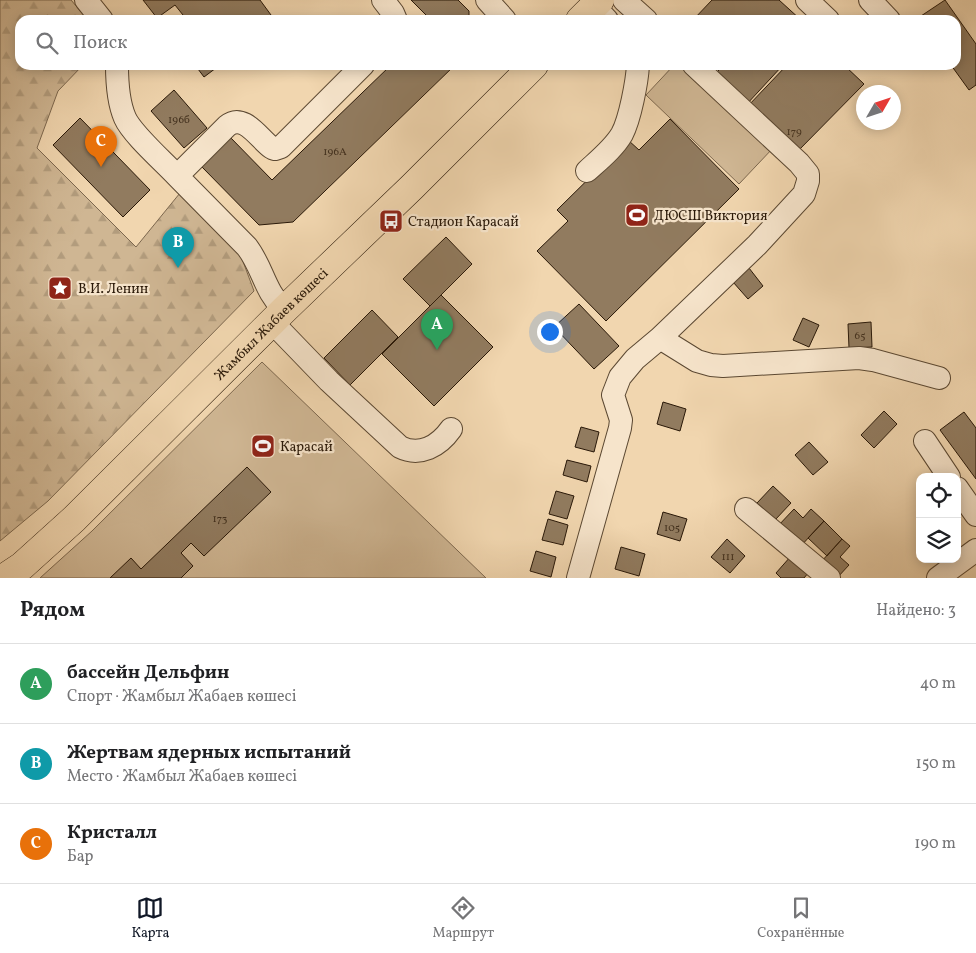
<!DOCTYPE html>
<html lang="ru">
<head>
<meta charset="utf-8">
<style>
  :root { --surface:#fff; --page:#f6f6f6; --text:#202124; --muted:#757577; --line:#e0e0e0; --accent:#111827 }
  body { margin:0; font-family:Vollkorn,serif; background:var(--page); color:var(--text) }
  .controls { position:absolute; right:15px; bottom:15px; display:grid; overflow:hidden; border-radius:10px; box-shadow:0 2px 12px #0003 }
  .controls button { width:45px; height:45px; display:grid; place-items:center; padding:0; border:0; border-bottom:1px solid var(--line); background:var(--surface); color:var(--text); font:25px sans-serif }
  .compass { position:absolute; left:856px; top:85px; width:45px; height:45px; border-radius:50%; background:var(--surface); box-shadow:0 2px 12px #0003; rotate:51deg }
  .you { position:absolute; left:549px; top:331px; width:18px; height:18px; margin:-12px; border:4px solid #fff; border-radius:50%; background:#1a73e8; box-shadow:0 0 0 8px #1a73e833 }
  .badge { display:grid; place-items:center; width:32px; height:32px; border-radius:50%; background:var(--accent); color:#fff; font-size:16px; font-weight:700 }
  .pin { position:absolute; translate:-50% -41px; filter:drop-shadow(0 1px 2px #0008) }
  .pin::after { content:''; position:absolute; top:26px; width:18px; height:15px; background:inherit; clip-path:polygon(0 0,100% 0,50% 100%) }
  .list { margin:0; padding:0; list-style:none }
  h2 { display:flex; justify-content:space-between; align-items:center; height:65px; margin:0; padding:0 20px; font-size:21px }
  h2 small { font-size:16px; font-weight:400; color:var(--muted) }
  .list li { display:grid; grid-template-columns:32px 1fr auto; gap:15px; align-items:center; box-sizing:border-box; height:80px; padding:0 20px; border-top:1px solid var(--line) }
  .list b { display:block; font-size:19px; white-space:nowrap }
  .list p { margin:0; font-size:16px; white-space:nowrap; color:var(--muted) }
  .list em { font-size:16px; font-style:normal; color:var(--muted) }
  .icon { flex:none; width:28px; height:28px; fill:none; stroke:currentColor; stroke-width:2; stroke-linecap:round; stroke-linejoin:round }
  .map { position:relative; flex:none; width:976px; height:578px; overflow:hidden }
  .search { position:absolute; background:var(--surface); box-shadow:0 2px 12px #0003; left:15px; right:15px; top:15px; height:55px; display:flex; align-items:center; gap:12px; box-sizing:border-box; padding:0 18px; border-radius:15px; color:var(--muted); font-size:19px }
  .sheet { height:305px; background:var(--surface) }
  nav { display:flex; justify-content:space-around; align-items:center; box-sizing:border-box; height:70px; border-top:1px solid var(--line); background:var(--surface); font-size:14px; color:var(--muted) }
  nav a { display:grid; justify-items:center; gap:2px }
  nav .on { color:var(--accent) }
  .map>svg:first-child { display:block }
  .forest { fill:url(#forest-firs); stroke:#7c674e }
  .park { fill:#cfb693; stroke:#7c674e }
  .building { fill:#917b5f; stroke:#291808 }
  .lines { fill:none; stroke-linecap:round; stroke-linejoin:round }
  .minor-casing { stroke:#5b4832; stroke-width:24 }
  .major-casing { stroke:#291808; stroke-width:29 }
  .minor { stroke:#f6e4cb; stroke-width:22 }
  .major { stroke:#f1d6af; stroke-width:28 }
  .labels { text-anchor:middle; stroke-width:4.5; stroke-linejoin:round; paint-order:stroke }
  .number-label { font-size:11px; fill:#43311e }
  .poi-label { font-size:14px; fill:#291808; stroke:#f6e4cb; text-anchor:start }
  .street-label { font-size:14px; fill:#291808; stroke:#f6e4cb }
</style>
</head>
<body>
<div class="map">
<svg width="976" height="578" viewBox="0 0 976 578">
  <defs>
    <pattern id="forest-firs" width="22" height="20" patternUnits="userSpaceOnUse" patternTransform="scale(1.25)"><rect width="22" height="20" fill="#cfb693"/><path d="M5 1l3.5 6h-7zM16 11l3.5 6h-7z" fill="#b29c7d"/></pattern>
  </defs>
  <rect width="100%" height="100%" fill="#f1d6af"/>
  <filter id="stains"><feTurbulence type="fractalNoise" baseFrequency=".004" numOctaves="4"/><feColorMatrix values="0 0 0 0 .2 0 0 0 0 .09 0 0 0 0 .02 0 0 0 .5 -.17"/></filter>
  <radialGradient id="worn" r=".72"><stop offset=".6" stop-color="#630" stop-opacity="0"/><stop offset="1" stop-color="#630" stop-opacity=".3"/></radialGradient>
  <path class="forest" d="M0,0H71L88,20H20V65H83L58,91L37,148L136,247L180,193L238,248L254,291L48,501L0,541Z"/>
  <path class="park" d="M674,65H688L774,147L739,184L646,95Z
    M262,362L486,578H40L92,531Z"/>
  <path class="building" d="M143,0H260L271,15L264,20H187L175,5L157,18Z
    M411,0H458L469,11V20H431Z
    M712,0H779L801,20H693Z
    M945,0L976,44V85L969,90L951,65H956V20H919L918,18Z
    M195,65H220L204,77Z
    M391,65H455L293,222L259,225L201,166L228,135L272,180Z
    M715,65H783L746,105L713,76L720,69Z
    M787,65H844L864,84L795,154L747,107Z
    M174,90L207,128L184,148L151,111Z
    M80,118L150,190L123,217L53,145Z
    M670,119L739,189L606,321L537,251L568,221L557,210L628,140L639,150Z
    M446,237L472,264L430,306L403,279Z
    M749,268L763,286L748,299L733,282Z
    M441,295L493,347L434,406L382,354Z
    M579,304L619,346L594,369L554,327Z
    M372,310L398,337L350,385L324,358Z
    M803,318L819,325L809,347L793,340Z
    M871,322L872,347L849,348L848,324Z
    M663,402L686,409L680,431L657,424Z
    M884,411L897,424L874,448L861,435Z
    M964,412L976,428V479L940,430Z
    M581,427L599,432L594,452L575,447Z
    M809,442L828,462L813,475L795,455Z
    M567,460L591,466L587,482L563,475Z
    M247,467L271,492L204,556L191,543L181,553L193,566L181,578H110L131,558L141,569Z
    M773,486L791,503L775,520L757,503Z
    M556,491L574,496L567,519L549,514Z
    M794,509L803,518L811,509L824,521L799,548L777,527Z
    M663,512L687,519L680,541L657,534Z
    M548,519L568,525L563,545L542,540Z
    M824,521L842,539L827,556L808,538Z
    M727,539L745,556L730,573L711,557Z
    M842,539L850,546L840,557L849,565L837,578L820,563Z
    M621,547L645,554L639,576L615,569Z
    M536,551L556,557L551,577L530,571Z
    M791,556L809,572L804,578H781L776,573Z"/>
  <g class="lines">
    <g class="minor-casing">
      <path id="minor" d="M86,0L102,20
        M383,0L393,13L396,20
        M487,0L505,20
        M624,0L646,20
        M807,0L828,20
        M870,0L889,20
        M594,6L607,20
        M117,65C117,82 118,102 125,118C132,134 164,162 177,176
        M587,171C599,160 614,148 622,134C630,119 637,82 638,65
        M284,310C264,290 263,268 247,247L177,176L227,126C244,112 259,139 272,148L275,149L281,147L363,65
        M272,322L329,381L400,447C420,457 439,446 451,429
        M660,338L697,361L711,365L723,366L859,358L873,360L939,378
        M925,441L949,477
        M957,488L976,515
        M746,509L829,578
        M578,578L620,428L621,420L613,395L620,377L635,359L660,338L757,245L804,194L808,181V174L799,163L694,65
        M938,578L976,550"/>
    </g>
    <g class="major-casing">
      <g id="major">
        <path d="M580,20L600,0"/>
        <path id="s1" d="M4,578L22,566L74,519L284,310L412,187L534,65"/>
      </g>
    </g>
    <use href="#minor" class="minor"/>
    <use href="#major" class="major"/>
  </g>
  <defs>
    <g id="stadium-square" transform="scale(1.25)"><rect x="-9" y="-9" width="18" height="18" rx="4" fill="#8f2418" stroke="#f6e4cb"/><path d="M0-5a6.5 5 0 1 0 0 10a6.5 5 0 1 0 0-10ZM-3.5-1.8h7v3.6h-7Z" fill="#fff"/></g>
    <g id="bus-square" transform="scale(1.25)"><rect x="-9" y="-9" width="18" height="18" rx="4" fill="#8f2418" stroke="#f6e4cb"/><path d="M-5-6H5V4H4V6H2V4H-2V6H-4V4H-5ZM-3.5-4V0h7V-4ZM-3.5 1.2v1.5H-2V1.2ZM2 1.2v1.5H3.5V1.2Z" fill="#fff"/></g>
    <g id="sight-square" transform="scale(1.25)"><rect x="-9" y="-9" width="18" height="18" rx="4" fill="#8f2418" stroke="#f6e4cb"/><path d="M0-6L1.8-2.2L6-1.7L2.9 1.2L3.7 5.4L0 3.3L-3.7 5.4L-2.9 1.2L-6-1.7L-1.8-2.2Z" fill="#fff"/></g>
  </defs>
  <g fill-rule="evenodd">
    <use href="#stadium-square" x="637" y="215"/>
    <use href="#bus-square" x="391" y="221"/>
    <use href="#sight-square" x="60" y="288"/>
    <use href="#stadium-square" x="263" y="446"/>
  </g>
  <g class="labels">
    <g class="number-label">
      <text x="179" y="123">196б</text>
      <text x="794" y="135">179</text>
      <text x="335" y="155">196А</text>
      <text x="860" y="339">65</text>
      <text x="220" y="522">173</text>
      <text x="672" y="531">105</text>
      <text x="728" y="560">111</text>
    </g>
    <g class="poi-label">
      <text x="654" y="220">ДЮСШ Виктория</text>
      <text x="408" y="226">Стадион Карасай</text>
      <text x="78" y="293">В.И. Ленин</text>
      <text x="280" y="451">Карасай</text>
    </g>
    <g class="street-label">
      <text dy="5" stroke="none"><textPath href="#s1" startOffset="369">Жамбыл Жабаев көшесі</textPath></text>
    </g>
  </g>
  <rect width="100%" height="100%" filter="url(#stains)"/>
  <rect width="100%" height="100%" fill="url(#worn)"/>
</svg>
<div class="controls">
<button><svg class="icon" aria-label="locate" viewBox="0 0 24 24"><circle cx="12" cy="12" r="6"/><path d="M12 2v4M12 18v4M2 12h4M18 12h4"/></svg></button>
<button><svg class="icon" aria-label="layers" viewBox="0 0 24 24"><path d="M12 4l9 5-9 5-9-5zM3 14l9 5 9-5"/></svg></button>
</div>
<svg class="compass" viewBox="-18 -18 36 36"><path d="M0-13l5 13h-10z" fill="#e53935"/><path d="M0 13l5-13h-10z" fill="#757577"/></svg>
<div class="you"></div>
<div class="pin badge" style="left:437px;top:350px;background:#2e9e5b">A</div>
<div class="pin badge" style="left:178px;top:268px;background:#0f9aa8">B</div>
<div class="pin badge" style="left:101px;top:167px;background:#e8710a">C</div>
<div class="search"><svg class="icon" aria-label="search" viewBox="0 0 24 24"><circle cx="10" cy="10" r="6"/><path d="M15 15l6 6"/></svg>Поиск</div>
</div>
<section class="sheet">
<h2>Рядом<small>Найдено: 3</small></h2>
<ul class="list">
<li><span class="badge" style="background:#2e9e5b">A</span><div><b>бассейн Дельфин</b><p>Спорт · Жамбыл Жабаев көшесі</p></div><em>40 m</em></li>
<li><span class="badge" style="background:#0f9aa8">B</span><div><b>Жертвам ядерных испытаний</b><p>Место · Жамбыл Жабаев көшесі</p></div><em>150 m</em></li>
<li><span class="badge" style="background:#e8710a">C</span><div><b>Кристалл</b><p>Бар</p></div><em>190 m</em></li>
</ul>
</section>
<nav>
<a class="on"><svg class="icon" aria-label="map" viewBox="0 0 24 24"><path d="M3 6l6-2 6 2 6-2v14l-6 2-6-2-6 2zM9 4v14M15 6v14"/></svg>Карта</a>
<a><svg class="icon" aria-label="directions" viewBox="0 0 24 24"><path d="M12 3l9 9-9 9-9-9zM9 14v-3h6M13 9l2 2-2 2"/></svg>Маршрут</a>
<a><svg class="icon" aria-label="saved" viewBox="0 0 24 24"><path d="M7 4h10v16l-5-4-5 4z"/></svg>Сохранённые</a>
</nav>
</body>
</html>
